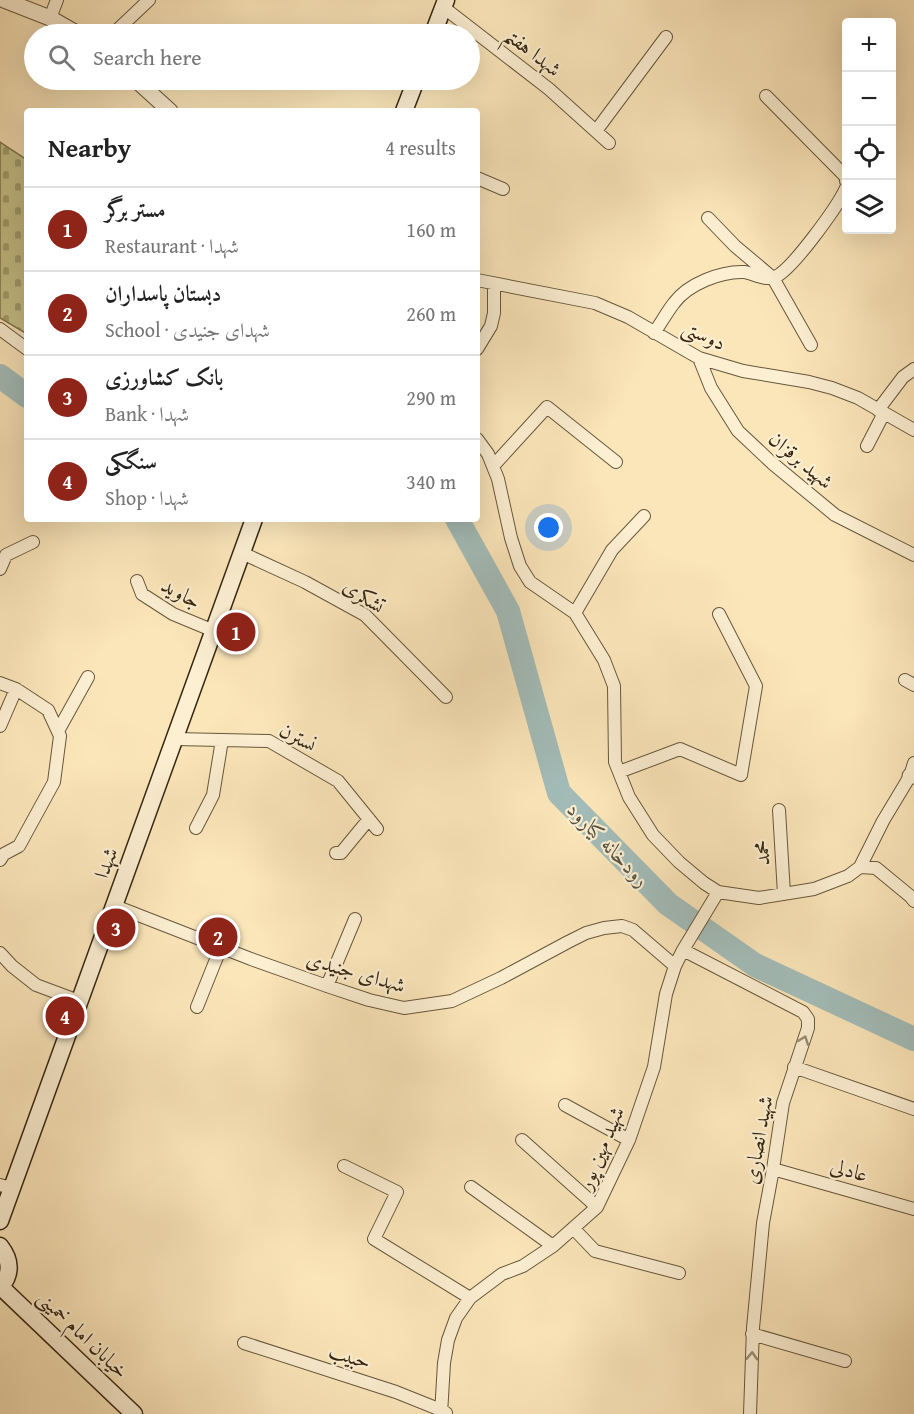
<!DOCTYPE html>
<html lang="en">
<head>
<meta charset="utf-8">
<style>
  :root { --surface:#fff; --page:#f6f6f6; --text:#222; --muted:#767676; --line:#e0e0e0; --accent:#8f2418 }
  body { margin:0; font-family:"Gentium Book Plus",Amiri,serif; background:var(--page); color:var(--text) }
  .controls { position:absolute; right:18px; top:18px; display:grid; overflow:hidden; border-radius:6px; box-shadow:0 6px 24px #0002 }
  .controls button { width:54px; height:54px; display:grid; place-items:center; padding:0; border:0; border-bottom:2px solid var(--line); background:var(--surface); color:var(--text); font:30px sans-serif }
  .you { position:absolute; left:549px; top:528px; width:21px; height:21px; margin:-15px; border:4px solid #fff; border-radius:50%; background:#1a73e8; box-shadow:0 0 0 9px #1a73e833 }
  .badge { display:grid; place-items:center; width:39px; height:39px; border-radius:50%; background:var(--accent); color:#fff; font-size:20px; font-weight:700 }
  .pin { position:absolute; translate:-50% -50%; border:3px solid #fff; box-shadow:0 2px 6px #0006 }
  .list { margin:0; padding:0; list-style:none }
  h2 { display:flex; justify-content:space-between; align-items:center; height:78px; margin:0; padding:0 24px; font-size:26px }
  h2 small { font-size:20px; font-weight:400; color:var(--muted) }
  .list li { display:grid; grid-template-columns:39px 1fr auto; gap:18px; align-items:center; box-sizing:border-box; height:84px; padding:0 24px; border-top:2px solid var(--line) }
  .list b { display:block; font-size:22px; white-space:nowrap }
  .list p { margin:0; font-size:20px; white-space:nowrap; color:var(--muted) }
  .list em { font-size:20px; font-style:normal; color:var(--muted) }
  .icon { flex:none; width:33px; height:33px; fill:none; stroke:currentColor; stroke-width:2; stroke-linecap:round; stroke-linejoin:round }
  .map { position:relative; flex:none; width:914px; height:1414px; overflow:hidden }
  .search { position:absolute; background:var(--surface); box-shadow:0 6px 24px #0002; left:24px; top:24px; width:456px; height:66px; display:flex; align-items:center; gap:15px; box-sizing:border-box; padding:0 21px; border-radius:33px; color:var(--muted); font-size:22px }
  .panel { position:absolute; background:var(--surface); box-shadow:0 6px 24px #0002; left:24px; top:108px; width:456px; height:414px; border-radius:6px }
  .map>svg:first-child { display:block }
  .cemetery { fill:url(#cemetery-stones); stroke:#7e744e; stroke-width:1.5 }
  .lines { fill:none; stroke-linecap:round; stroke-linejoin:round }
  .river { stroke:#a3bdba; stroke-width:24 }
  .minor-casing { stroke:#67573c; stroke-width:14 }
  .tertiary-casing { stroke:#67573c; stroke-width:17 }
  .secondary-casing { stroke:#362712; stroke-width:19 }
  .minor { stroke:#fcefd2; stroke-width:12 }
  .tertiary { stroke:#fcefd2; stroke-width:15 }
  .secondary { stroke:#fcefd2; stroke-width:16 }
  .oneway { stroke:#998b72 }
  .labels { text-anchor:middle; stroke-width:4.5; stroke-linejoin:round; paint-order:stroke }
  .street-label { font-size:21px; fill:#362712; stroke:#fcefd2 }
  .water-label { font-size:22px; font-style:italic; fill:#575444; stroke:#fcefd2 }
</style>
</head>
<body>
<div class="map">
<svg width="914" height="1414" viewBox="0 0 914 1414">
  <defs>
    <pattern id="cemetery-stones" width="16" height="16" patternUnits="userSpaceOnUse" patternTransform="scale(1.5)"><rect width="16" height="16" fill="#c7c28a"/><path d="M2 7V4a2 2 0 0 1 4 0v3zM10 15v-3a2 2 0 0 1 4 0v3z" fill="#a29e6f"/></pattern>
  </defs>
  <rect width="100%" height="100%" fill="#fbe6ba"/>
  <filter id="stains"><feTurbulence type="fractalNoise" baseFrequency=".00333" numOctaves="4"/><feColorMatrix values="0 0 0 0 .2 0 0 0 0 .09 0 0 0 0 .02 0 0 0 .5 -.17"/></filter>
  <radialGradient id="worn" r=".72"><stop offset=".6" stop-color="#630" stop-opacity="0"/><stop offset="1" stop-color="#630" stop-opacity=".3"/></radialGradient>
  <path class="cemetery" d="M0,142L27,160V334L0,318Z"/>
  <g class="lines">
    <path class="river" d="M0,376L27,396
      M457,519L508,611L559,793L668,904L755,965L914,1039"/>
    <g class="minor-casing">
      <path id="minor" d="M443,7L549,89L609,143
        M50,18L57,0
        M113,34L149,0
        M766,96L846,177V181
        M596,131L666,37
        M477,178L503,189
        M708,218L735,246L773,278L811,345
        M477,280L595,303L628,317L699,358L743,371L809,382L832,388L858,398L914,430
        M0,329L27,349
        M654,333C661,323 667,312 674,303C688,284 721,271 744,272C753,273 765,281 775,277C792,270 838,206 846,188
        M477,349L491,326L494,313V284
        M699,358L711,388L738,431L772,463L835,515L914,555
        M878,410L903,377L914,369
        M477,439L488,454L498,479L511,538L520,566L530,582L575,613L604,660L614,686L615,762L629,797L653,835L679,862L704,883L718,892L759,898L814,889L848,876L860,867L883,821L910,776L914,763
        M867,446L884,413
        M494,465L547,407L616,462
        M242,553L305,582L365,615L446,697
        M0,569L6,555L33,542
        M137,581L142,594L173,614L214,631
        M575,613L612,550L644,516
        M905,680L914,685
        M0,683L16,689L48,710L60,736L54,782L19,846L4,854L0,860
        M0,726L16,689
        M58,731L88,677
        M175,739L269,741L338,781L377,829
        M619,772L680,749L741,775L756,686L719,614
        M779,810L784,894
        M196,828L213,795L222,740
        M336,853H341L369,819
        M860,867L876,868L910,896L914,901
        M115,906L251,959L327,986L369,1000L404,1008L452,1001L501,978L568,942L586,933L604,928L622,926L633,930L675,966
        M683,950L803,1012L808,1019V1028L783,1103L773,1169L763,1223L753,1328L750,1414
        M0,953L12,966L36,985L79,1001
        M327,986L355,919
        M197,1007L221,947
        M794,1067L914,1109
        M565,1105L629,1140
        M522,1140L597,1207
        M344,1166L397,1192L374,1239L470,1298
        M773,1169L914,1209
        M0,1185L12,1188
        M471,1187L553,1246
        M573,1228L595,1251L679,1273
        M752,1334L845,1361
        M244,1343L396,1392L441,1410L446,1413
        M441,1414L444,1363L448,1340L456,1318L470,1298L502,1274L523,1266L553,1246L597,1207L629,1140L654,1067L666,994L675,966L683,950L718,892"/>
    </g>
    <g class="tertiary-casing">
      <path id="tertiary" d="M4,0L50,18L78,34
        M136,80L170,111
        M910,776H914"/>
    </g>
    <g class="secondary-casing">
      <path id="secondary" d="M433,34L446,0
        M404,111L416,80
        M0,1221L254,519
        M0,1246C11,1260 12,1274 0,1288
        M1,1287L134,1414"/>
    </g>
    <use href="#minor" class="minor"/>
    <use href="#tertiary" class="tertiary"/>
    <use href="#secondary" class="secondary"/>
  </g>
  <defs><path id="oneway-chevron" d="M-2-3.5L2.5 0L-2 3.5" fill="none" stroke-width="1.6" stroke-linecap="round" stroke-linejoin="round" transform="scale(1.5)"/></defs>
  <g class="oneway">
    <use href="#oneway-chevron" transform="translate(804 1040) rotate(-70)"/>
    <use href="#oneway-chevron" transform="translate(752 1356) rotate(-88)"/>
  </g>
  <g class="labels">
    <g class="street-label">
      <text transform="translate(533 52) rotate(38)" y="7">شهدا هفتم</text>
      <text transform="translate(704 335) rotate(24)" y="7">دوستی</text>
      <text transform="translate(801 460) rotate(40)" y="7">شهید برقزان</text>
      <text transform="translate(181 593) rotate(28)" y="7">جاوید</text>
      <text transform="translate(364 596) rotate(34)" y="7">تشکری</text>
      <text transform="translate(298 737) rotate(28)" y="7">نسترن</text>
      <text transform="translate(762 853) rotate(-93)" y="7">محمد</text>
      <text transform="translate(106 863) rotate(-70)" y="7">شهدا</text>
      <text transform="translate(356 972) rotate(16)" y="7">شهدای جنیدی</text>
      <text transform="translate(758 1140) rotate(-80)" y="7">شهید انصاری</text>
      <text transform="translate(601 1148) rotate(-67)" y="7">شهید مهین پور</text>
      <text transform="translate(849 1170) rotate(16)" y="7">عادلی</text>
      <text transform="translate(83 1334) rotate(44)" y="7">خیابان امام خمینی</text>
      <text transform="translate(350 1356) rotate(18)" y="7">حبیب</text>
    </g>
    <g class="water-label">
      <text transform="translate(609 844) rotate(46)" y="8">رودخانه کیارود</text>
    </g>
  </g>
  <rect width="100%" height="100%" filter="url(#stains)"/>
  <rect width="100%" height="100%" fill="url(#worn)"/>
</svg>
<div class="controls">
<button>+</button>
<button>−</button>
<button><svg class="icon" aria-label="locate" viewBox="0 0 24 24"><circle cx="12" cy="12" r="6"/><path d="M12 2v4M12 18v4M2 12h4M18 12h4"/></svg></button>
<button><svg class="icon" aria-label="layers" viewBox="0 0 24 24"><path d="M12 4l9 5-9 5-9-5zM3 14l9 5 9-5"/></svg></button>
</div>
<div class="you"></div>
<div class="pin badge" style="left:236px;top:632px">1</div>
<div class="pin badge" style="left:218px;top:937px">2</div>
<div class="pin badge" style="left:116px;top:928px">3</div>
<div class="pin badge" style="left:65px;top:1016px">4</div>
<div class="search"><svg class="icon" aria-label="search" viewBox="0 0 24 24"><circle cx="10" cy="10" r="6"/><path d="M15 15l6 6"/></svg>Search here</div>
<section class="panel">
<h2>Nearby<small>4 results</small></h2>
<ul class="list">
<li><span class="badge">1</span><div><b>مستر برگر</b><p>Restaurant · شهدا</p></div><em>160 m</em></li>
<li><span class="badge">2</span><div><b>دبستان پاسداران</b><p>School · شهدای جنیدی</p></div><em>260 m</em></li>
<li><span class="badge">3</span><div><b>بانک کشاورزى</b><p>Bank · شهدا</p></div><em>290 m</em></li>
<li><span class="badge">4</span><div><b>سنگکى</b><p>Shop · شهدا</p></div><em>340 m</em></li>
</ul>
</section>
</div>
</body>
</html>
